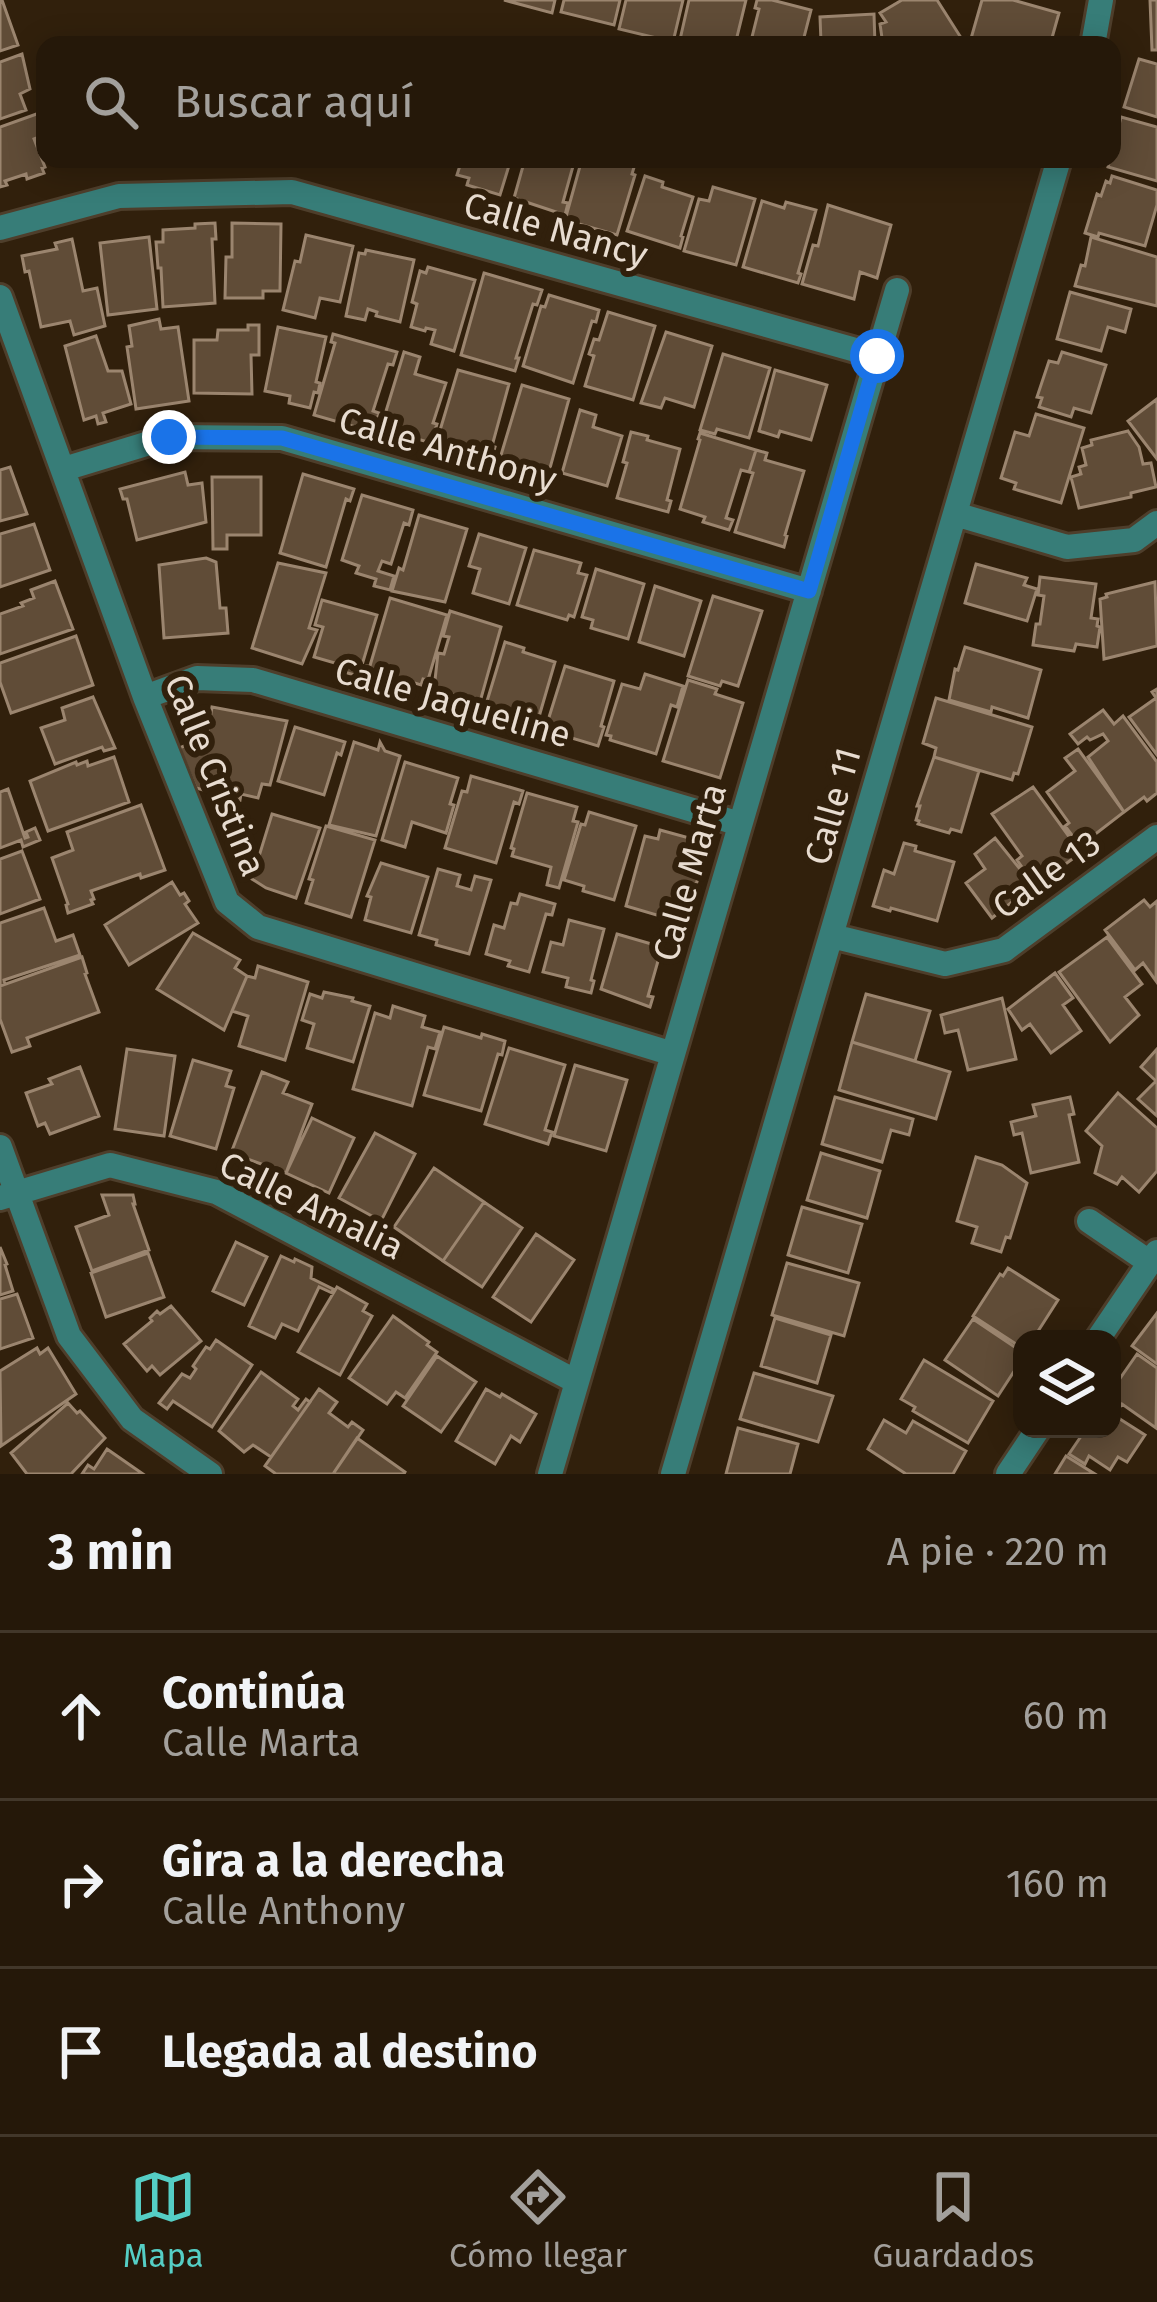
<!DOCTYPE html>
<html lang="es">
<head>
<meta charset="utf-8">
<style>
  :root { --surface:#251809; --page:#2d2112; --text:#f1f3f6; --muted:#a3a09c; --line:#42372a; --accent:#55cec5 }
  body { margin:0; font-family:"Fira Sans",sans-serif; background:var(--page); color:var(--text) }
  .controls { position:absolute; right:36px; bottom:36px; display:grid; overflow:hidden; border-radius:24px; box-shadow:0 6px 30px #0003 }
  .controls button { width:108px; height:108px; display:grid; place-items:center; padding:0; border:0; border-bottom:3px solid var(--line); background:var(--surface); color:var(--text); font:60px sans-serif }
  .stop { position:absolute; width:36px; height:36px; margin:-27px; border:9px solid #1a73e8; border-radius:50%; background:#fff }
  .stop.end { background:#1a73e8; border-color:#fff; box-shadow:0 3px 12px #0008 }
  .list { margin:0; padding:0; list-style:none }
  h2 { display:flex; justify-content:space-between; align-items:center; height:156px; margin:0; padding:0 48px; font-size:51px }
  h2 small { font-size:39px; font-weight:400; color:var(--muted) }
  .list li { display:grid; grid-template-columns:78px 1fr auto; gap:36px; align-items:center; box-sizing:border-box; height:168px; padding:0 48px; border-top:3px solid var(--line) }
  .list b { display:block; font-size:45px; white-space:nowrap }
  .list p { margin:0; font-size:39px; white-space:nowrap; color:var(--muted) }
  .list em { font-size:39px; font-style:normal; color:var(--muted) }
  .icon { flex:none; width:66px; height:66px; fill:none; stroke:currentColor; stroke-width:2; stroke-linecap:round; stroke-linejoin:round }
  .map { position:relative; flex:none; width:1157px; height:1474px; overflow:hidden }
  .search { position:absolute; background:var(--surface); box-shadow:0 6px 30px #0003; left:36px; right:36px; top:36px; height:132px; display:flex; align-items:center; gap:30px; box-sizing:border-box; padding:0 42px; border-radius:24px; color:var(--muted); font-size:45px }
  .sheet { height:660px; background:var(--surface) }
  nav { display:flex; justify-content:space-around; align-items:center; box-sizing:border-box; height:168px; border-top:3px solid var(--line); background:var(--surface); font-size:33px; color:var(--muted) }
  nav a { display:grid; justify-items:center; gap:6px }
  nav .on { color:var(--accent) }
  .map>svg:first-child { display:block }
  .building { fill:#604c37; stroke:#9b856f; stroke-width:3 }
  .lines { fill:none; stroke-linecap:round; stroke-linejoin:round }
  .street-casing { stroke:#4e3e2b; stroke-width:30 }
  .street { stroke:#377d78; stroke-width:24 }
  .route { stroke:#1a73e8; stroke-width:15 }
  .labels { text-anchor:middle; stroke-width:12; stroke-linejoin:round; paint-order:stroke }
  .street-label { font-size:36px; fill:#e8dcd0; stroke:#31200c }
</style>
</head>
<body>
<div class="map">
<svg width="1157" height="1474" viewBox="0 0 1157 1474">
  <rect width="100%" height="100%" fill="#31200c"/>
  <path class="building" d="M0,0H2L18,45L0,51Z
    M504,0H555L552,13Z
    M564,0H620L614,25L561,12Z
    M626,0H683L673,42L619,29Z
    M689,0H746L735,45L679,44Z
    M757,0H772L811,10L802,45H750L759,9L755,8Z
    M902,0H937L965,44L883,45L880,24L886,22L880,13Z
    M982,0H1013L1059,13L1050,45H981L970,42Z
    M1150,0H1157V50H1152Z
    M874,14L875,45H805L821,42L820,17Z
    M22,54L30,89L20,94L26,110L0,119V62Z
    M1139,59L1157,64V117L1124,107Z
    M45,111V135L34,139L45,167L42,168L44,173L27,179L26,174L5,181L7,185L0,187V127Z
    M1121,117L1157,127V181L1108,167Z
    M462,159H511L500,195L467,185L469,178L457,175Z
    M525,159H575L563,202L568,203L565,215L514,198Z
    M582,159H619L635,164L632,174L635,175L617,235L565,220Z
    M645,176L663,182L662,187L693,197L681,236L683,237L680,248L627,231Z
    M1112,176L1157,190V205L1145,246L1099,233L1098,237L1085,233L1097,194L1101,196L1106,181L1110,183Z
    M713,187L755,199L736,265L684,251L699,199L709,201Z
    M762,201L784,208L786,202L816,210L798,273L801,274L798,283L743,267Z
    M828,205L891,225L877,278L860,272L854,299L802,284L813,245L818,246Z
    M215,223L216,239H212L215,303L163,307L161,268H158L156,242H163V230L195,228V224Z
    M232,223L281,224L280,291H263V298H225L226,257H232Z
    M306,235L353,246L340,302L320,298L315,318L283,310L295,261L300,262Z
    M149,237L157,309L108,315L100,243Z
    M1091,237L1157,257V306L1075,286L1081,265L1085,266Z
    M72,239L83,291L97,288L105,326L74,335L70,321L41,327L29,271L25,272L22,256L57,249L55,243Z
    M366,250L414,260L400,322L376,316L377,312L368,309L365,320L346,316L359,253L365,254Z
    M428,267L475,280L454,351L431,344L435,330L426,328L425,331L411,327L417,304L412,302L420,271L426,273Z
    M484,273L542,290L537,305L533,304L516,358H519L515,371L461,355Z
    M1070,292L1131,309L1125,332L1108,327L1101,351L1057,339Z
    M549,295L599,310L596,322L592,321L573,383L523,366L541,306L545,307Z
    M608,312L655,326L633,400L585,386L594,356L589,354L594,339L599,340Z
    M159,319L161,329L178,327L189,401L136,409L127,347L132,346L129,326Z
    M248,325H259V355H251L252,394L194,393V340H217L218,330H248Z
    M278,327L326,337L316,382L320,383L318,393L314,392L310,408L289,403L290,396L265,391Z
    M666,332L712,346L694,407L665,398L661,408L641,403Z
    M333,334L397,352L393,365L388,364L373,411L379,413L373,432L314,415L335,343L331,342Z
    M96,336L108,371H122L131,404L103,413L106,422L98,424L96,416L84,420L65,346Z
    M404,352L420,357L415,374L446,383L433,423L437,424L431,443L407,436L410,429L383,421Z
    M1062,352L1106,365L1091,413L1074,408L1071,417L1039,407L1042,398L1037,397L1049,361L1058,363Z
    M723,354L770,368L749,438L717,429L715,434L700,430Z
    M458,370L509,384L492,446L495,447L492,458L468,451L470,446L438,437Z
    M775,370L827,385L811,440L780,431L778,437L759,431Z
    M522,385L569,399L547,479L498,465Z
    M1157,399V459L1128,421Z
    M580,410L596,415L593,427L622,436L607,486L562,473Z
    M1036,414L1084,428L1061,503L1014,489L1016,483L1001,478L1015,432L1029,436Z
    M1128,431L1139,447L1143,464L1151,463L1156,487L1131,493V497L1079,508L1071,477L1081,474L1079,467L1086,465L1082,448L1092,445L1091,440Z
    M631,432L648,436L647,440L680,449L667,500L671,501L668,512L617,498L627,463L623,462Z
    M700,433L756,450L749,472L741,470L726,518L733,520L729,530L703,522L705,517L680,509L700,440L698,439Z
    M756,450L767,453L765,460L804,471L785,535L787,536L784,547L735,532L753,473L749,472Z
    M10,467L27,514L0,521V470Z
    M185,472L188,485L202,483L206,522L137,540L127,499H123L120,489Z
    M303,474L354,489L350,501L346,499L326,567L280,553Z
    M212,477H261V535H227V549H213Z
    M362,495L413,510L409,525L404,523L391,564L382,561L378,571L394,576L390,590L374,586L376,579L356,573L359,566L342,560Z
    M419,515L467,529L445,602L392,591L399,568L403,570Z
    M34,524L50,570L0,587V534Z
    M479,534L526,548L509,604L473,593L480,569L469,566Z
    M534,550L581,563L578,573L587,575L574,617L569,615L567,620L517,605Z
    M206,558L216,562L220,608H226L228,633L164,638L159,565Z
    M278,563L326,573L309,628L317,630L302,664L252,648Z
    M976,564L1027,578L1024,585L1037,589L1027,621L965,603Z
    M596,569L644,584L628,639L591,628L593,620L582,617Z
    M1040,577L1096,584L1091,618L1098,619L1097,626L1100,627L1097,647L1076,644L1074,651L1033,645L1036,624H1040L1044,596L1038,595Z
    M55,581L73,629L0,654V614L23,606L21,603L34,598L31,590Z
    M1155,582L1157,646L1104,659L1100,599L1107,597L1106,594Z
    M655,586L701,601L684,656L639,642Z
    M713,596L762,611L738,686L722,681L720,686L688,676Z
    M390,598L447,615L428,680L423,679L421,685L369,669Z
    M322,600L377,615L362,665L367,666L364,678L341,671L342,665L314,657L323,627L315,625Z
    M450,611L501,627L480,702L434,689L438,653L444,654L449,637L443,636Z
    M76,636L93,685L11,713L0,682V663Z
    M505,642L524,648L523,652L555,662L536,727L484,711Z
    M965,647L1041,670L1028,718L992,707L991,712L949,700L955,669L958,670Z
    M565,666L614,681L601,726L604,727L598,746L545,730Z
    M645,674L683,686L677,707L671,705L656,754L610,740L611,736L606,735L622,684L640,689Z
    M688,680L717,689L715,694L743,703L720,778L663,761Z
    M1157,689V755L1129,717L1156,698L1152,692Z
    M93,697L115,748L104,751L102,747L55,764L41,728L65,720L62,708Z
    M936,698L1032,727L1018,774L1014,773L1012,780L934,757L936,748L923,743Z
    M212,707L287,721L270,785L262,784L258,798L241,794L240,800L196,788L179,748L207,737Z
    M1103,710L1114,724L1123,716L1157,762V793L1147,801L1144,797L1124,812L1088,757L1108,741L1103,734L1090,740L1087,737L1078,744L1070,734Z
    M295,727L345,742L341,755L337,753L324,795L278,781Z
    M354,742L378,750L380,742L385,751L400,756L376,836L329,825Z
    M1078,749L1124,812L1080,846L1065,826L1069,823L1047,792L1075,771L1065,758Z
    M114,757L129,802L48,831L30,781L76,762L77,765L87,761L88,766Z
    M934,757L979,771L961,832L951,829L949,833L918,824L919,821L916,820L920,806H917Z
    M405,762L458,778L450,804L454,805L446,833L412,822L405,847L382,840Z
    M471,776L523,791L519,804L514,802L496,863L445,848L462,791L467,792Z
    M1033,787L1081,853L1057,870L1054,867L1032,881L1017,860L1022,856L992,814Z
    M8,789L25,838L28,837L26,832L35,828L40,840L23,847L21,840L0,848V792Z
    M527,793L577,807L573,821L578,822L559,888L547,885L551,867L512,856L514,849L511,848Z
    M141,805L165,870L141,878L140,874L91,891L94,899L91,900L93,904L68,913L66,905L68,904L52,858L73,850L67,832Z
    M589,812L636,826L614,900L583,891L584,886L564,880L581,824L585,825Z
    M272,814L320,828L296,898L266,888L252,879Z
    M326,826L375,840L351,917L306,903L313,880L309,879Z
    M660,830L693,839L690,849L705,853L689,910L674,905L670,919L626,906L645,836L658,839Z
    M995,838L1028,879L1017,888L1022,894L992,918L966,883L985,869L975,854Z
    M904,843L916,846L915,851L954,862L937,921L891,908L890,911L873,906L884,870L894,874Z
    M22,851L40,899L0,914V859Z
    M381,863L428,877L411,933L365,920L371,897L367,896Z
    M438,869L460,875L457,886L471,890L475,876L491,880L469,954L436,945L437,940L419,935Z
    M172,882L180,895L184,893L189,901L185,904L198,923L129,965L105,925Z
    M520,894L555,904L552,915L546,914L529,972L508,966L510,961L486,954L494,925L504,928L511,903L517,904Z
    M1144,900L1150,907L1157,901L1156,981L1143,963L1135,970L1105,930Z
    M44,908L56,941L73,935L80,955L4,980L5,984L0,986V923Z
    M569,920L604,929L591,980L594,981L591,993L566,987L568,978L543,972L551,942L563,945Z
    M193,933L240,960L235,968L247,976L224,1030L157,989Z
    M617,934L662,947L648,996L653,997L650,1007L601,989Z
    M1107,937L1142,984L1125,997L1139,1015L1110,1042L1059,972Z
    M82,957L87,973L85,974L99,1012L27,1038L30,1046L12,1052L0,1019V986Z
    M258,966L308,982L285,1060L239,1046L248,1016L232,1011L247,976L255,978Z
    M1055,973L1073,998L1063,1005L1081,1031L1051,1053L1030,1024L1022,1030L1008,1009Z
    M324,992L353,998L352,1001L370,1006L353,1062L307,1048L314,1024L302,1020L310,994L322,998Z
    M866,994L930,1011L915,1061L852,1042Z
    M1002,998L1016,1059L968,1070L958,1030L945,1033L941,1015Z
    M393,1006L425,1016L422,1027L440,1032L435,1049L428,1047L412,1106L353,1089L375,1013L390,1018Z
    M444,1027L481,1038L482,1034L505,1041L502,1055L498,1054L481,1111L424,1095Z
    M852,1042L950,1072L936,1119L839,1090Z
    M509,1048L565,1065L545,1130L552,1132L548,1144L485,1124Z
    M127,1049L175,1056L164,1136L115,1129Z
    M1157,1049V1116L1138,1099L1156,1081L1141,1067Z
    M193,1060L231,1071L226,1086L234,1088L216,1149L170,1136Z
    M575,1065L627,1080L606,1151L554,1136Z
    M80,1067L99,1116L50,1134L45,1123L38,1126L26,1093L52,1084L49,1079Z
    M262,1072L288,1082L283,1093L312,1104L286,1173L231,1153Z
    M1118,1093L1157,1128V1171L1139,1192L1122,1177L1117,1184L1095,1173L1102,1146L1086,1131Z
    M835,1097L913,1119L909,1135L891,1130L882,1162L822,1144Z
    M1070,1097L1074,1114L1069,1115L1079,1162L1031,1173L1022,1133L1014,1135L1011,1122L1036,1116L1033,1105Z
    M312,1118L354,1138L329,1193L286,1173Z
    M375,1133L415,1154L381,1221L339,1198Z
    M821,1153L880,1171L867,1218L807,1200Z
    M976,1157L1002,1165L1027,1183L1010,1238L1006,1237L1001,1252L972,1243L977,1227L957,1221Z
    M434,1168L484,1202L443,1261L394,1227Z
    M102,1195H133L135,1204H133L149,1250L92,1271L76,1227L109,1215Z
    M484,1202L522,1228L482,1287L443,1261Z
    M802,1207L862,1224L848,1273L788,1255Z
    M536,1234L574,1260L531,1322L493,1297Z
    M236,1242L267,1257L244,1305L213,1291Z
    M0,1247L7,1264L5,1265L13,1291L0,1295Z
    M148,1253L164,1297L106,1317L91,1273Z
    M281,1256L294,1262L295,1259L312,1267L311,1278L333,1289L332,1293L319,1287L298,1331L282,1324L275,1338L249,1326Z
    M787,1263L859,1283L844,1336L772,1315Z
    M1008,1268L1058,1300L1033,1339H1022V1348L973,1316L1000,1274L1003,1276Z
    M337,1287L367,1304L363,1311L372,1316L340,1375L298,1352Z
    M17,1294L33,1338L0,1349V1299Z
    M171,1306L201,1341L160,1375L152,1366L147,1371L124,1344L152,1321L150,1318L157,1311L160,1314Z
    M1157,1313V1364L1132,1346Z
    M393,1316L429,1342L427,1345L437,1352L405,1398L396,1392L387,1404L349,1378Z
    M775,1318L831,1335L817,1383L761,1366Z
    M973,1319L1022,1352V1359L998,1396L945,1360Z
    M216,1340L252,1365L212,1427L173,1401L167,1409L159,1403L182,1374L190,1378L196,1369L193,1366L206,1347L210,1349Z
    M37,1348L40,1354L48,1348L76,1394L1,1446L0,1371Z
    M1137,1354L1157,1368L1156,1428L1122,1404L1116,1412L1112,1410V1390Z
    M437,1356L476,1382L441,1432L403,1406Z
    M924,1360L993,1401L968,1443L913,1411L915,1407L901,1399Z
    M261,1372L298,1399L293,1406L298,1410L306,1399L310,1402L271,1457L253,1445L244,1452L219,1431Z
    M754,1373L833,1396L818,1442L740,1419Z
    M319,1389L337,1402L329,1413L348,1427L352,1422L363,1430L333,1474H276L265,1466Z
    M486,1389L500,1397L502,1394L536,1414L520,1442L511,1436L495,1464L456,1441Z
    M68,1403L77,1413L80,1411L105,1438L71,1474H27L11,1453Z
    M1112,1414L1145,1435L1127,1462L1118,1457L1110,1470L1089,1456L1085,1464L1069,1454L1086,1429H1112Z
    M884,1420L906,1433L913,1421L966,1451L953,1474H906L868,1449Z
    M738,1428L798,1444L790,1474H726Z
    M357,1438L405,1472L404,1474H333Z
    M107,1449L143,1474H82L88,1465L94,1469Z
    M1066,1456L1095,1474H1055Z"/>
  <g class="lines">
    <g class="street-casing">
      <path id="street" d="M1093,45L1101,0
        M0,228L119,196L292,192L877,356
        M0,297L145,697L227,902L258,927L673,1054
        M64,469L169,437L282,438L809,591
        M955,514L1067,547L1134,540L1157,523
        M145,697L197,678L253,680L740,824
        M832,936L945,964L1004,950L1157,837
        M0,1147L69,1336L132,1419L210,1474
        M0,1198L110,1165L216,1192L577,1382
        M1089,1221L1149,1262
        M1098,1339L1157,1252
        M550,1474L897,290
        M673,1474L1059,159
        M1008,1474L1038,1429"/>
    </g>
    <use href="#street" class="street"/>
  </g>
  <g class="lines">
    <path class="route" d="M169,437L282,438L809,591L877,356"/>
  </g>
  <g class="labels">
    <g class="street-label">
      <text transform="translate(556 229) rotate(16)" y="13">Calle Nancy</text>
      <text transform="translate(448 449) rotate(16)" y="13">Calle Anthony</text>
      <text transform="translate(453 702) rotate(16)" y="13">Calle Jaqueline</text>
      <text transform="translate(216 775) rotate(68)" y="13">Calle Cristina</text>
      <text transform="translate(832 806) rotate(-74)" y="13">Calle 11</text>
      <text transform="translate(689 872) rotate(-74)" y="13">Calle Marta</text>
      <text transform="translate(1046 874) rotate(-36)" y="13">Calle 13</text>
      <text transform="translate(312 1205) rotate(26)" y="13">Calle Amalia</text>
    </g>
  </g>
</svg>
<div class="controls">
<button><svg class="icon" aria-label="layers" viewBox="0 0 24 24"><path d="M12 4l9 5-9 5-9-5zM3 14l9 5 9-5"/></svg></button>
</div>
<div class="stop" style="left:877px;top:356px"></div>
<div class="stop end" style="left:169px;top:437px"></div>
<div class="search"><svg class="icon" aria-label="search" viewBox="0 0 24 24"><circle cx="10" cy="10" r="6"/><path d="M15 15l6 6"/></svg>Buscar aquí</div>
</div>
<section class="sheet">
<h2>3 min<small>A pie · 220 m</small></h2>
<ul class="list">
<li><svg class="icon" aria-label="ahead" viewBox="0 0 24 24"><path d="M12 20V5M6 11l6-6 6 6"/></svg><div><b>Continúa</b><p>Calle Marta</p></div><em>60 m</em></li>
<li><svg class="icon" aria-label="right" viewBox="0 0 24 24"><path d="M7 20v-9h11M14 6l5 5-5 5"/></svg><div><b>Gira a la derecha</b><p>Calle Anthony</p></div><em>160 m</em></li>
<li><svg class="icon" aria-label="arrive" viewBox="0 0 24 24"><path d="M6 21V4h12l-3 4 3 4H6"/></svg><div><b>Llegada al destino</b></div></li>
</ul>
</section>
<nav>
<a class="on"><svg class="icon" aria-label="map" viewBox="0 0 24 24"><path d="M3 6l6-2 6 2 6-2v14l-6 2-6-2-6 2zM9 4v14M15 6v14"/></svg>Mapa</a>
<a><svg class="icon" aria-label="directions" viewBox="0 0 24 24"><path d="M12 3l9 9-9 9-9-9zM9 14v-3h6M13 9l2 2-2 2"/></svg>Cómo llegar</a>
<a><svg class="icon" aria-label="saved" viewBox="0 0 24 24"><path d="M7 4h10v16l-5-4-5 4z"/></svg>Guardados</a>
</nav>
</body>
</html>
